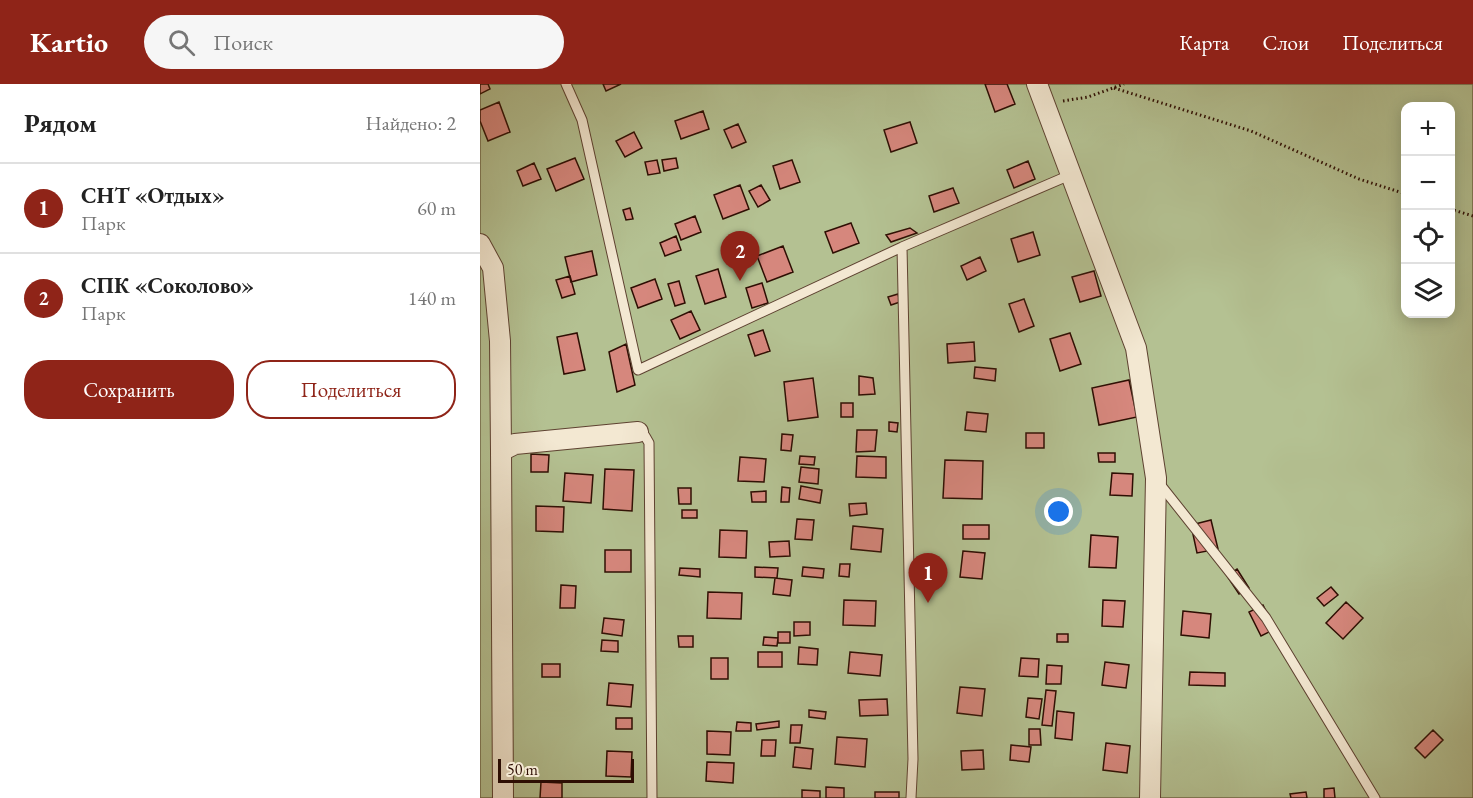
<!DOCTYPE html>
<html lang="ru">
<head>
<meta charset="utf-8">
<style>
  :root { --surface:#fff; --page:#f6f6f6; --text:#222; --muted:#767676; --line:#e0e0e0; --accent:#8f2418 }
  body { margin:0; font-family:"EB Garamond",serif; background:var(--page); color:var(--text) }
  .controls { position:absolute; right:18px; top:18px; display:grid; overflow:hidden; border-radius:12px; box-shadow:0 3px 15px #0003 }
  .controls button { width:54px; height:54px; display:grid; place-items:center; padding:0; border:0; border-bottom:2px solid var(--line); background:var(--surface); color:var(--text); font:30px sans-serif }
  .scale { position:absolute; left:18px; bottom:15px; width:136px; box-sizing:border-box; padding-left:6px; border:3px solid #2e0e03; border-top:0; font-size:16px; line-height:21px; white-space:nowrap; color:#2e0e03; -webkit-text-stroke:4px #f3e8d2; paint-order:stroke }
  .you { position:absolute; left:579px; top:428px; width:21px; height:21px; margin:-15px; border:4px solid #fff; border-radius:50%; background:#1a73e8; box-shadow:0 0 0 9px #1a73e833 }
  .badge { display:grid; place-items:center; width:39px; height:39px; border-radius:50%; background:var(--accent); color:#fff; font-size:20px; font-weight:700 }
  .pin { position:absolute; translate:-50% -50px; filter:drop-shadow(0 2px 3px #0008) }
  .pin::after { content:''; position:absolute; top:32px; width:21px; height:18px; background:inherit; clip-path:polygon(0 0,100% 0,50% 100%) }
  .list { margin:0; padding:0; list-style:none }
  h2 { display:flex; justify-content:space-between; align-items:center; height:78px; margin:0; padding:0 24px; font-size:26px }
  h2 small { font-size:20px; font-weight:400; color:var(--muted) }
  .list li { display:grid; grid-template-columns:39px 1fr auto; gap:18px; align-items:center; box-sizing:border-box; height:90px; padding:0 24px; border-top:2px solid var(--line) }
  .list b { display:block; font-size:22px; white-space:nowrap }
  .list p { margin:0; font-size:20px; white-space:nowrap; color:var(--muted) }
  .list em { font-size:20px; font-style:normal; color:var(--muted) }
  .actions { display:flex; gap:12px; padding:18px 24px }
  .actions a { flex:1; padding:14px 0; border:2px solid var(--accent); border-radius:24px; text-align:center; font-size:21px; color:var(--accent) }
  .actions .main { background:var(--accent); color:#fff }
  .icon { flex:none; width:33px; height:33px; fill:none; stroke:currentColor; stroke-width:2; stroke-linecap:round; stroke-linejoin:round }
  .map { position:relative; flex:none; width:993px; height:714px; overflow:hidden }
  header { display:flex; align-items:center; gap:36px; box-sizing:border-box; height:84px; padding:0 30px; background:var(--accent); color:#fff }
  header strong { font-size:28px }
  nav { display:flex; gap:33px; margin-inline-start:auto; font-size:21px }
  .search { width:420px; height:54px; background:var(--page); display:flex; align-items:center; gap:15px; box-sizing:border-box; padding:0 21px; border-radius:33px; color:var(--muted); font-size:22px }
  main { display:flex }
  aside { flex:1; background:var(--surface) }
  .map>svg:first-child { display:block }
  .green { fill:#b4c192; stroke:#71684a; stroke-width:1.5; fill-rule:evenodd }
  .building { fill:#d6877d; stroke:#2e0e03; stroke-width:1.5 }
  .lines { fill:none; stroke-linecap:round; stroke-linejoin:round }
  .lane-casing { stroke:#5e4231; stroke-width:11 }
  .street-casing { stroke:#5e4231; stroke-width:22 }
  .path { stroke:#2e0e03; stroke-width:3; stroke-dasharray:1.5 3; stroke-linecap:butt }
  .lane { stroke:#f3e8d2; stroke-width:9 }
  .street { stroke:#f3e8d2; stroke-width:20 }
</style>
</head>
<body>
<header>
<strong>Kartio</strong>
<div class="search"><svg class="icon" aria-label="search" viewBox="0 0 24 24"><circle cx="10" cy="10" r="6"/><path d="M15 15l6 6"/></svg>Поиск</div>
<nav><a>Карта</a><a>Слои</a><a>Поделиться</a></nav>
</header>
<main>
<aside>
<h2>Рядом<small>Найдено: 2</small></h2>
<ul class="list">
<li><span class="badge">1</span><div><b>СНТ «Отдых»</b><p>Парк</p></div><em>60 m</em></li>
<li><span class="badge">2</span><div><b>СПК «Соколово»</b><p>Парк</p></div><em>140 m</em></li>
</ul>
<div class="actions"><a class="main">Сохранить</a><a>Поделиться</a></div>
</aside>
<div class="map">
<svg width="993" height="714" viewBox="0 0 993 714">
  <rect width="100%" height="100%" fill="#ecdcba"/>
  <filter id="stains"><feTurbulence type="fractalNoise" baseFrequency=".00333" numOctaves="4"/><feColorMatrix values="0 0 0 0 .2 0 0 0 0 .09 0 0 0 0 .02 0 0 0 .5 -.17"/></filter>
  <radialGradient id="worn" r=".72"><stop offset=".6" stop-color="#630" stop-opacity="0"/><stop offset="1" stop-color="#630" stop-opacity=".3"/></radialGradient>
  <path class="green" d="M0,0H993V714H0ZM926,22H970V230H926Z"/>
  <path class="building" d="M0,0H8L10,5L0,10Z
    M123,0H141L126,7Z
    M505,0H527L535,20L515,28Z
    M19,18L30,48L8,57L0,37V26Z
    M223,27L229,45L201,55L195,37Z
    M430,38L437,59L411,68L404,46Z
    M258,40L266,58L252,64L244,46Z
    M154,48L162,64L145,73L136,57Z
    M95,74L104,95L76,107L67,85Z
    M196,74L198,84L184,87L182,76Z
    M177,76L180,89L168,91L165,78Z
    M312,76L320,98L300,105L293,82Z
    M548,77L555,95L534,104L527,86Z
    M54,79L61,95L43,102L37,87Z
    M260,101L269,125L243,135L234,111Z
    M281,101L290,116L278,123L269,107Z
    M473,104L479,119L454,128L449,112Z
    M150,124L153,135L146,136L143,126Z
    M215,132L221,148L201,156L195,140Z
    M371,139L379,159L353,169L345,148Z
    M430,144L437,149L411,158L406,151Z
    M553,148L560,171L538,178L531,155Z
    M196,152L201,166L185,172L180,159Z
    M303,162L313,188L287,198L277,172Z
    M112,167L117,191L91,198L85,173Z
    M500,173L506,187L487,196L481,182Z
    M238,185L246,213L225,220L216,192Z
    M614,187L621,212L600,218L592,193Z
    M90,192L95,210L82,214L76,196Z
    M175,195L182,215L158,224L151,204Z
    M199,197L205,219L195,222L188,200Z
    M282,199L288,219L272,224L266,204Z
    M418,210L420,218L411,221L408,213Z
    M544,215L554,242L539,248L529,220Z
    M211,227L220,246L200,255L191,236Z
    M283,246L290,267L275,272L268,251Z
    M97,249L105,286L84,290L77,253Z
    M590,249L601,280L580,287L570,255Z
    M494,258L495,277L468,279L467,260Z
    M146,260L155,301L137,308L129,268Z
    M495,283L516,285L515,297L494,294Z
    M379,292L393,294L395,310L379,311Z
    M333,294L338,333L308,337L304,298Z
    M649,296L657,333L619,341L612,304Z
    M361,319H373V333H361Z
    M487,328L508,330L506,348L485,346Z
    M409,338L418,339L417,348L409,347Z
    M377,346H397L395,367L376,368Z
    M546,349H564V364H546Z
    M302,350L313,351L311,367L301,366Z
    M618,369H635V378H619Z
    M51,370L69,371L68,388H51Z
    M320,372L335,373L334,381L319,380Z
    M377,372L406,373V394L376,393Z
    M260,373L286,375L284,398L258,397Z
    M465,376L503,377L502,415L463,414Z
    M321,383L339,385L338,400L319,398Z
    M125,385L154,386L152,427L123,425Z
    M85,389L113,391L111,419L83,417Z
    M632,389L653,390L652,412L630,411Z
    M321,402L342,406L340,419L319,415Z
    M302,403L310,404L309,418H301Z
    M198,404H211V420H199Z
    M286,407V418H272L271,408Z
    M386,419L387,430L370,432L369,420Z
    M56,422L84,423L83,448L56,447Z
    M202,426H217V434H202Z
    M317,435L334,436L332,456L315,455Z
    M731,436L738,465L717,469L711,441Z
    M483,441H509V455H483Z
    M373,442L403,445L401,468L371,465Z
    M240,446L267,447L266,474L239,473Z
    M611,451L638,453L636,484L609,483Z
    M309,457L310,472L290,473L289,458Z
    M125,466H151V488H125Z
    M483,467L505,469L502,495L480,493Z
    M360,480H370L369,493L359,492Z
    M275,483L298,484L297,494L275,493Z
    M323,483L344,485L343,494L322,492Z
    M200,484L220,485V493L199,491Z
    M757,485L769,504L759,510L747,492Z
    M295,494L312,496L310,512L293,510Z
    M81,501L96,502L95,524H80Z
    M851,503L858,511L844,522L837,514Z
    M228,508L262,509L261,535L227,534Z
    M364,516L396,517L395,542L363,541Z
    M623,516L645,517L643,543L622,542Z
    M866,518L883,534L863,555L846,539Z
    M783,521L795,545L781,552L769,528Z
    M703,527L731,530L729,554L701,551Z
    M124,534L144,536L142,552L122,549Z
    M314,538H330V551L314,552Z
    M298,548H310V559H298Z
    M577,550H588V558H577Z
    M198,552H213V563H199Z
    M284,553L298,554L297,562L283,561Z
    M122,556L138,557V568L121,567Z
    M319,563L338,565L337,581L318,580Z
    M278,568H302V583H278Z
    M370,568L402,571L400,592L368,589Z
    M231,574H248V595H231Z
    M541,574L559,575L558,593L539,592Z
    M625,578L649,581L646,604L622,601Z
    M62,580H80V593H62Z
    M567,581L582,582L581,600H566Z
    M710,588L745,589V602L709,601Z
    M129,599L153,601L151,623L127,621Z
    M480,603L505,605L502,632L477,629Z
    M566,606L576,607L572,642L562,641Z
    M548,614L562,615L559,635L546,633Z
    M407,615L408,631L380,632L379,616Z
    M329,626L346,628L345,635L329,633Z
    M577,627L594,629L592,656L575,654Z
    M136,634H152V645H136Z
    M299,637V643L277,646L276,640Z
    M257,638L271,639V647H256Z
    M311,641H322L320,659H310Z
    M549,645H560L561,661H549Z
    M953,646L963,656L945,674L935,664Z
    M227,647L251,648L250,671L227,670Z
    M357,653L387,655L385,683L355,680Z
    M282,656H296L295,672H281Z
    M626,659L650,662L647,689L623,686Z
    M531,661L551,663L549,678L530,676Z
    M315,663L333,665L331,685L313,683Z
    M503,666L504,685L482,686L481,667Z
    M127,667L152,668L151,693L126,692Z
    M227,678L254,679L253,699L226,697Z
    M61,698L82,699V714H60Z
    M346,703L364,704V714H346Z
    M854,704L855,714H844V705Z
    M322,706L340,707V714H322Z
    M395,708H419V714H395Z
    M826,708L827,714H811L810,710Z"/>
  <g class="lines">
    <g class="lane-casing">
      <path id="lane" d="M86,0L102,36L158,286L422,163L433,675L431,714
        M422,163L590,91
        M158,348L165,352L169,359L172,714
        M679,399L786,534L895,714"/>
    </g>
    <g class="street-casing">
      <path id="street" d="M557,0L656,264L676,394L670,714
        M0,160L13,184L20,257L21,367
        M23,714L21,367L35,360L158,348"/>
    </g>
    <path class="path" d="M634,4L771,47L879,95L926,110
      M583,17L608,13L644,0
      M970,125L993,132"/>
    <use href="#lane" class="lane"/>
    <use href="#street" class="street"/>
  </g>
  <rect width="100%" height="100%" filter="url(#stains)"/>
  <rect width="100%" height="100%" fill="url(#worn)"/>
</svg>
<div class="controls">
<button>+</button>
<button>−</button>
<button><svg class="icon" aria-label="locate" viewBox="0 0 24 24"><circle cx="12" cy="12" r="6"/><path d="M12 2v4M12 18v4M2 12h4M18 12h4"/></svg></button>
<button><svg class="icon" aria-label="layers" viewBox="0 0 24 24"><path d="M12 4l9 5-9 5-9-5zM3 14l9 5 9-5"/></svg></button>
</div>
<div class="scale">50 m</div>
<div class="you"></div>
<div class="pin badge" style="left:448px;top:519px">1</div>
<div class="pin badge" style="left:260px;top:197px">2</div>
</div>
</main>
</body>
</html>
